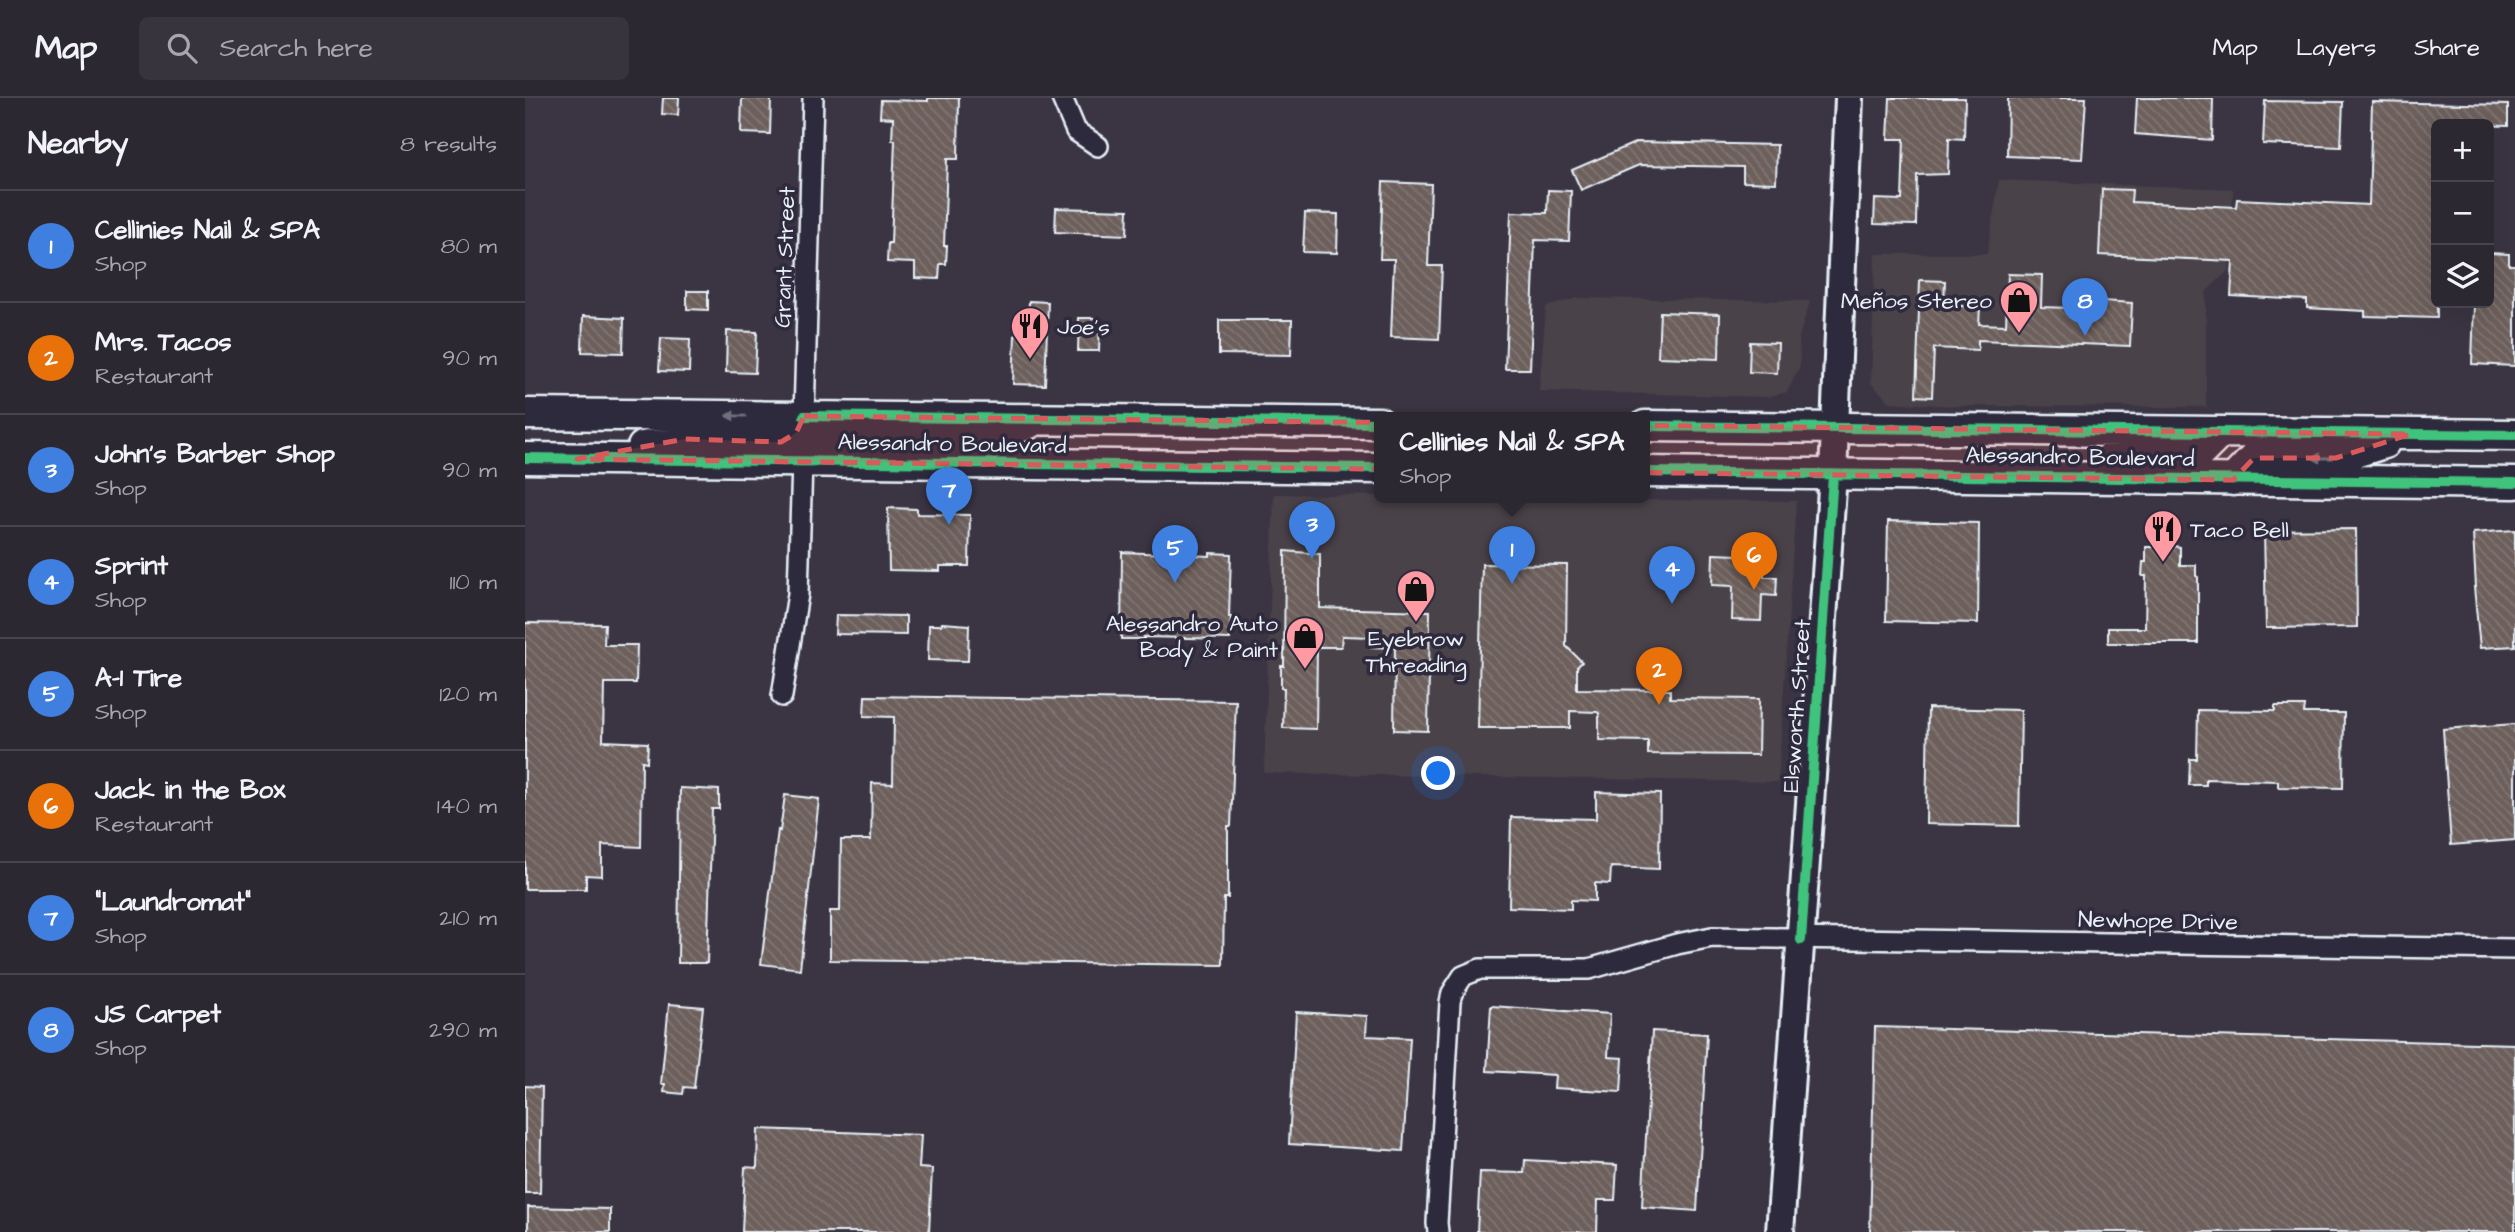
<!DOCTYPE html>
<html lang="en">
<head>
<meta charset="utf-8">
<style>
  :root { --surface:#2c2832; --page:#38343e; --text:#f1f3f6; --muted:#a6a6ac; --line:#48444d; --accent:#8c9099 }
  body { margin:0; font-family:"Architects Daughter",sans-serif; background:var(--page); color:var(--text) }
  .controls { position:absolute; right:21px; top:21px; display:grid; overflow:hidden; border-radius:10px; box-shadow:0 7px 28px #0002 }
  .controls button { width:63px; height:63px; display:grid; place-items:center; padding:0; border:0; border-bottom:2px solid var(--line); background:var(--surface); color:var(--text); font:35px sans-serif }
  .you { position:absolute; left:914px; top:676px; width:24px; height:24px; margin:-18px; border:5px solid #fff; border-radius:50%; background:#1a73e8; box-shadow:0 0 0 10px #1a73e833 }
  .badge { display:grid; place-items:center; width:46px; height:46px; border-radius:50%; background:var(--accent); color:#fff; font-size:23px; font-weight:700 }
  .pin { position:absolute; translate:-50% -58px; filter:drop-shadow(0 2px 4px #0008) }
  .pin::after { content:''; position:absolute; top:37px; width:24px; height:21px; background:inherit; clip-path:polygon(0 0,100% 0,50% 100%) }
  .popup { position:absolute; left:849px; top:314px; width:276px; height:91px; box-sizing:border-box; display:grid; place-content:center; border-radius:10px; background:var(--surface); filter:drop-shadow(0 2px 5px #0005); font-size:23px; white-space:nowrap; color:var(--muted) }
  .popup b { font-size:26px; color:var(--text) }
  .popup::after { content:''; position:absolute; left:50%; top:100%; margin-left:-14px; border:14px solid transparent; border-top-color:var(--surface) }
  .list { margin:0; padding:0; list-style:none }
  h2 { display:flex; justify-content:space-between; align-items:center; height:91px; margin:0; padding:0 28px; font-size:30px }
  h2 small { font-size:23px; font-weight:400; color:var(--muted) }
  .list li { display:grid; grid-template-columns:46px 1fr auto; gap:21px; align-items:center; box-sizing:border-box; height:112px; padding:0 28px; border-top:2px solid var(--line) }
  .list b { display:block; font-size:26px; white-space:nowrap }
  .list p { margin:0; font-size:23px; white-space:nowrap; color:var(--muted) }
  .list em { font-size:23px; font-style:normal; color:var(--muted) }
  .icon { flex:none; width:38px; height:38px; fill:none; stroke:currentColor; stroke-width:2; stroke-linecap:round; stroke-linejoin:round }
  .map { position:relative; flex:none; width:1990px; height:1134px; overflow:hidden }
  header { display:flex; align-items:center; gap:42px; box-sizing:border-box; height:98px; padding:0 35px; background:var(--surface); border-bottom:2px solid var(--line) }
  header strong { font-size:33px }
  nav { display:flex; gap:38px; margin-inline-start:auto; font-size:24px }
  .search { width:490px; height:63px; background:var(--page); display:flex; align-items:center; gap:18px; box-sizing:border-box; padding:0 24px; border-radius:10px; color:var(--muted); font-size:26px }
  main { display:flex }
  aside { flex:1; background:var(--surface) }
  .map>svg:first-child { display:block }
  .built { fill:#4a424a }
  .building { fill:url(#building-back-hatch); stroke:#e8f1f8; stroke-width:2 }
  .lines { fill:none; stroke-linecap:round; stroke-linejoin:round }
  .street-casing { stroke:#e8f1f8; stroke-width:24 }
  .secondary-casing { stroke:#e8f1f8; stroke-width:32 }
  .primary-casing { stroke:#e8f1f8; stroke-width:35 }
  .street { stroke:#2f2a3d; stroke-width:19 }
  .secondary { stroke:#2f2a3d; stroke-width:26 }
  .primary { stroke:#2f2a3d; stroke-width:30 }
  .cycleway-casing { stroke:#2f2a3d; stroke-width:15 }
  .cycleway { stroke:#40c37c; stroke-width:10 }
  .oneway { fill:#70707e }
  .marked { fill:#da5a5c; fill-opacity:0.2; stroke:#da5a5c; stroke-width:5; stroke-dasharray:14 9; stroke-linejoin:round }
  .labels { text-anchor:middle; stroke-width:7; stroke-linejoin:round; paint-order:stroke }
  .street-label { font-size:23px; fill:#e8f1f8; stroke:#2f2a3d }
  .poi-label { font-size:23px; fill:#e8f1f8; stroke:#2f2a3d; text-anchor:end }
</style>
</head>
<body>
<header>
<strong>Map</strong>
<div class="search"><svg class="icon" aria-label="search" viewBox="0 0 24 24"><circle cx="10" cy="10" r="6"/><path d="M15 15l6 6"/></svg>Search here</div>
<nav><a>Map</a><a>Layers</a><a>Share</a></nav>
</header>
<main>
<aside>
<h2>Nearby<small>8 results</small></h2>
<ul class="list">
<li><span class="badge" style="background:#3f7fe0">1</span><div><b>Cellinies Nail &amp; SPA</b><p>Shop</p></div><em>80 m</em></li>
<li><span class="badge" style="background:#e8710a">2</span><div><b>Mrs. Tacos</b><p>Restaurant</p></div><em>90 m</em></li>
<li><span class="badge" style="background:#3f7fe0">3</span><div><b>John's Barber Shop</b><p>Shop</p></div><em>90 m</em></li>
<li><span class="badge" style="background:#3f7fe0">4</span><div><b>Sprint</b><p>Shop</p></div><em>110 m</em></li>
<li><span class="badge" style="background:#3f7fe0">5</span><div><b>A-1 Tire</b><p>Shop</p></div><em>120 m</em></li>
<li><span class="badge" style="background:#e8710a">6</span><div><b>Jack in the Box</b><p>Restaurant</p></div><em>140 m</em></li>
<li><span class="badge" style="background:#3f7fe0">7</span><div><b>&quot;Laundromat&quot;</b><p>Shop</p></div><em>210 m</em></li>
<li><span class="badge" style="background:#3f7fe0">8</span><div><b>JS Carpet</b><p>Shop</p></div><em>290 m</em></li>
</ul>
</aside>
<div class="map">
<svg width="1990" height="1134" viewBox="0 0 1990 1134">
  <defs>
    <pattern id="building-back-hatch" width="6" height="6" patternUnits="userSpaceOnUse" patternTransform="scale(1.75)"><rect width="6" height="6" fill="#6c5f5b"/><path d="M-1 5l2 2M0 0l6 6M5-1l2 2" fill="none" stroke="#817673"/></pattern>
  </defs>
  <rect width="100%" height="100%" fill="#3b3543"/>
  <filter id="ink" filterUnits="userSpaceOnUse"><feTurbulence type="fractalNoise" baseFrequency=".0143" numOctaves="2"/><feDisplacementMap in="SourceGraphic" scale="14" xChannelSelector="R" yChannelSelector="G"/><feConvolveMatrix kernelMatrix="1 2 1 2 8 2 1 2 1" color-interpolation-filters="sRGB"/></filter>
  <g filter="url(#ink)">
    <path class="built" d="M1474,82L1708,91L1704,172L1681,194V307L1683,309L1430,308L1365,304L1346,285L1350,156H1462Z
      M1052,200L1285,203L1274,239L1275,268L1262,294L1242,299L1014,293L1021,209Z
      M749,396L854,398V400L1271,403L1253,684L739,675Z"/>
    <path class="building" d="M138,0H154L153,17L137,16Z
      M217,0L246,1L245,36L216,35Z
      M403,0H434L433,61H422L419,148H422L421,166H415L414,181L390,180V165L362,164L363,145H366L370,42H367L368,20L355,19L356,2L403,3Z
      M1365,0H1440L1439,41L1424,40L1423,76L1392,77L1391,127L1349,126L1350,101L1377,102L1379,41H1363Z
      M1483,0H1561L1557,61L1482,58Z
      M1612,0H1688L1687,42L1610,36Z
      M1740,3L1818,4L1816,49L1738,46Z
      M1847,4L1983,7V28L1911,26L1912,220L1840,218V213L1782,210V202L1706,198L1708,163L1574,157L1577,91L1607,92L1606,104L1711,109L1712,101L1844,107Z
      M1112,44L1252,47L1251,85L1218,84V69L1114,67L1056,92L1047,72Z
      M858,84L906,86L903,168H917L914,241L866,239L869,161H855Z
      M1023,92L1046,93L1044,143L1010,142L1005,271H980L986,114L1022,115Z
      M531,110L603,112L602,137L530,134Z
      M780,115L813,116L812,155L778,154Z
      M1964,155L1984,156V167H1990V268L1947,266L1949,205H1964Z
      M1483,176L1517,177L1516,209L1578,211V203L1607,205L1605,248L1453,242V252L1409,250L1407,299L1391,298L1395,182L1420,183L1419,207L1455,209L1454,226L1481,227Z
      M162,193H183V212L162,211Z
      M504,203L523,204L520,287L488,286L490,237H503Z
      M1135,214L1195,216L1194,261L1133,259Z
      M58,218L99,220L98,255L57,254Z
      M554,220H575L574,253H553Z
      M694,222H767L766,257L694,256Z
      M202,233L232,234L230,275L201,274Z
      M136,240L165,241L164,274L134,273Z
      M1225,244L1253,245L1252,275L1224,274Z
      M363,410L392,411V416L445,417L444,468H415V473L364,472Z
      M1363,423L1454,425L1453,525L1361,523Z
      M1831,431L1832,529L1741,530L1739,432Z
      M1990,432V548L1955,550L1949,489H1951L1948,435Z
      M1631,446L1655,449V467H1671V478L1673,479V545H1583V530H1620L1621,478H1617L1618,464H1621V449H1631Z
      M760,453L795,456V510L905,513L903,633L869,632L870,550L846,549V539L819,538H817L816,549H792L791,631L758,630L759,590H756V568H759Z
      M597,454L685,458V455L706,456L704,519H706L705,541L619,539V541H596Z
      M1188,456L1239,458V479H1252L1251,498L1237,497L1236,523L1207,522L1208,488L1187,487Z
      M957,466L1042,467L1041,548L1057,564L1052,569V591L1145,592V600L1234,601L1233,657L1123,656V643L1074,642V615L1072,614L1045,613V630H953Z
      M311,517L381,518V537L310,536Z
      M0,525L80,526L79,547H112L111,585H79L78,643L123,645L122,664L117,663L116,749L77,747V778L61,777V791H0Z
      M417,525L444,527L443,563L403,562L404,527H416Z
      M340,598L711,603L706,728H703V800H699L698,867L305,862V813H315L316,742H346L347,685L368,686L369,619L339,618Z
      M1750,608H1780L1779,615H1819L1818,690L1753,689V683L1681,681V687H1664L1665,661H1672L1673,612L1750,613Z
      M1403,610L1496,612L1494,728L1401,726Z
      M1990,626V742L1926,747L1918,631Z
      M155,690L194,692V711H187L182,865H153Z
      M1071,694L1135,696L1134,771L1086,769L1085,786L1070,785V803L1046,802V811L984,809L986,719L1071,721Z
      M260,697L294,701L275,871L236,866L253,732L255,733Z
      M144,906L178,909L169,990L159,989L158,996L139,994L140,986H136Z
      M966,908L1085,916L1083,959L1098,960L1096,994L1029,990L1030,977L962,973Z
      M771,914L842,918L841,938L885,940L878,1053L764,1046Z
      M1350,929L1990,946V1134H1345Z
      M1127,933L1182,936L1172,1113L1117,1109Z
      M0,988L17,989L15,1095H0Z
      M233,1031L396,1037L394,1070L407,1071L404,1134H217L220,1069L232,1070Z
      M1000,1062L1092,1067L1090,1102H1073L1072,1134H952L955,1074L999,1075Z
      M3,1109L85,1111V1134H3Z"/>
    <g class="lines">
      <g class="street-casing">
        <path id="street" d="M537,0L551,33L573,48
          M279,318L288,0
          M257,598L273,496L277,364
          M913,1134L912,1125L925,904L927,895L938,878L955,871H1064L1152,846L1187,839L1990,851"/>
      </g>
      <g class="secondary-casing">
        <path id="secondary" d="M1255,1134L1308,377L1324,0"/>
      </g>
      <g class="primary-casing">
        <path id="primary" d="M0,316L854,325
          M1120,328L1990,337
          M118,349L160,341L256,344L271,335L279,318
          M0,360L854,370
          M1584,361L1589,359L1670,360L1695,335
          M277,364L284,350L305,340L465,341L504,325
          M1120,374L1990,385
          M1708,382L1729,360H1811L1859,345"/>
      </g>
      <use href="#street" class="street"/>
      <use href="#secondary" class="secondary"/>
      <use href="#primary" class="primary"/>
      <g class="cycleway-casing">
        <path id="cycleway" d="M279,318L854,325
          M1120,328L1990,337
          M0,360L854,370
          M1120,374L1990,385
          M1276,842L1308,377"/>
      </g>
      <use href="#cycleway" class="cycleway"/>
    </g>
    <defs><path id="oneway-solid" d="M-6-.8H1V-3.2L6.5 0L1 3.2V.8H-6Z" transform="scale(1.75)"/></defs>
    <g class="oneway">
      <use href="#oneway-solid" transform="translate(211 318) rotate(-179)"/>
      <use href="#oneway-solid" transform="translate(1797 360) rotate(180)"/>
    </g>
  </g>
  <path class="marked" d="M279,318L1886,336L1811,360H1729L1708,382L52,361L160,341L256,344L271,335Z"/>
  <defs>
    <g id="shop-pin" transform="scale(2.0125)"><path d="M0 17L-7.5 6A9.5 9.5 0 1 1 7.5 6Z" fill="#ff9aa2" stroke="#2f2a3d"/><path d="M-5-2.5h2.3a2.7 3.5 0 0 1 5.4 0H5L5.5 6h-11ZM-1.5-2.5h3a1.5 2.3 0 0 0-3 0Z" fill="#111"/></g>
    <g id="restaurant-pin" transform="scale(2.0125)"><path d="M0 17L-7.5 6A9.5 9.5 0 1 1 7.5 6Z" fill="#ff9aa2" stroke="#2f2a3d"/><path d="M-5-6h1v4h1v-4h1v4h1v-4h1v5L-1.5 .5V6h-2V.5L-5-1ZM5-6V6H3V1.5H1.5Q1.5-4 5-6Z" fill="#111"/></g>
  </defs>
  <g fill-rule="evenodd">
    <use href="#shop-pin" x="1494" y="202"/>
    <use href="#restaurant-pin" x="505" y="228"/>
    <use href="#restaurant-pin" x="1638" y="431"/>
    <use href="#shop-pin" x="891" y="491"/>
    <use href="#shop-pin" x="780" y="538"/>
  </g>
  <g class="labels">
    <g class="street-label">
      <text transform="translate(259 159) rotate(-88)" y="8">Grant Street</text>
      <text transform="translate(427 345) rotate(1)" y="8">Alessandro Boulevard</text>
      <text transform="translate(1555 358) rotate(1)" y="8">Alessandro Boulevard</text>
      <text transform="translate(1271 608) rotate(-86)" y="8">Elsworth Street</text>
      <text transform="translate(1633 822) rotate(1)" y="8">Newhope Drive</text>
    </g>
    <g class="poi-label">
      <text x="1467" y="210">Meños Stereo</text>
      <text x="532" y="236" text-anchor="start">Joe's</text>
      <text x="1665" y="439" text-anchor="start">Taco Bell</text>
      <text x="753" y="533">Alessandro Auto<tspan x="753" dy="26">Body &amp; Paint</tspan></text>
      <text x="891" y="548" text-anchor="middle">Eyebrow<tspan x="891" dy="26">Threading</tspan></text>
    </g>
  </g>
</svg>
<div class="controls">
<button>+</button>
<button>−</button>
<button><svg class="icon" aria-label="layers" viewBox="0 0 24 24"><path d="M12 4l9 5-9 5-9-5zM3 14l9 5 9-5"/></svg></button>
</div>
<div class="you"></div>
<div class="pin badge" style="left:987px;top:486px;background:#3f7fe0">1</div>
<div class="popup"><b>Cellinies Nail &amp; SPA</b>Shop</div>
<div class="pin badge" style="left:1134px;top:607px;background:#e8710a">2</div>
<div class="pin badge" style="left:787px;top:461px;background:#3f7fe0">3</div>
<div class="pin badge" style="left:1147px;top:506px;background:#3f7fe0">4</div>
<div class="pin badge" style="left:650px;top:485px;background:#3f7fe0">5</div>
<div class="pin badge" style="left:1229px;top:492px;background:#e8710a">6</div>
<div class="pin badge" style="left:424px;top:427px;background:#3f7fe0">7</div>
<div class="pin badge" style="left:1560px;top:238px;background:#3f7fe0">8</div>
</div>
</main>
</body>
</html>
